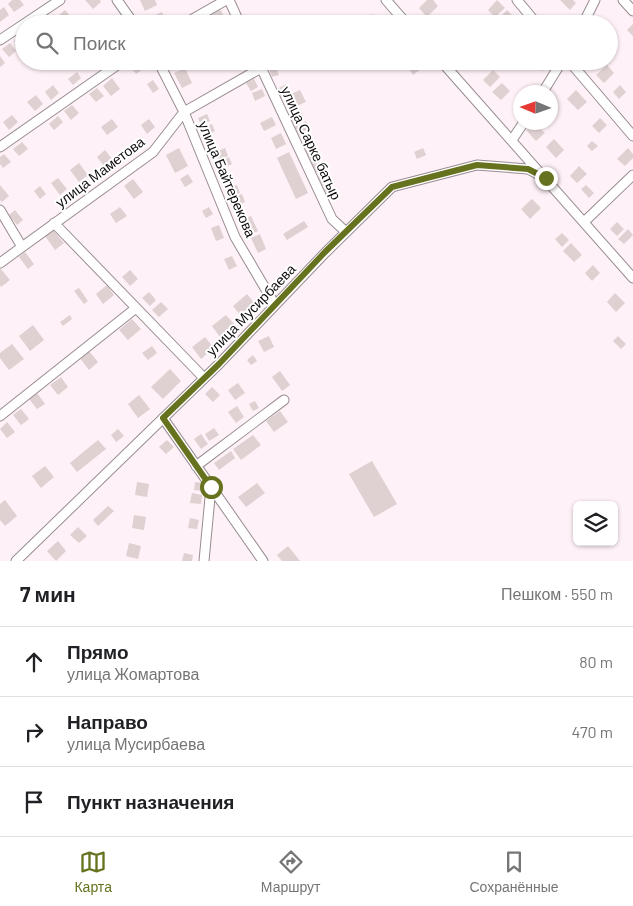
<!DOCTYPE html>
<html lang="ru">
<head>
<meta charset="utf-8">
<style>
  :root { --surface:#fff; --page:#f6f6f6; --text:#202124; --muted:#757577; --line:#e0e0e0; --accent:#66721e }
  body { margin:0; font-family:Barlow,sans-serif; background:var(--page); color:var(--text) }
  .controls { position:absolute; right:15px; bottom:15px; display:grid; overflow:hidden; border-radius:8px; box-shadow:0 1px 4px #0004 }
  .controls button { width:45px; height:45px; display:grid; place-items:center; padding:0; border:0; border-bottom:1px solid var(--line); background:var(--surface); color:var(--text); font:25px sans-serif }
  .compass { position:absolute; left:513px; top:85px; width:45px; height:45px; border-radius:50%; background:var(--surface); box-shadow:0 1px 4px #0004; rotate:272deg }
  .stop { position:absolute; width:15px; height:15px; margin:-11px; border:4px solid #66721e; border-radius:50%; background:#fff }
  .stop.end { background:#66721e; border-color:#fff; box-shadow:0 1px 5px #0008 }
  .list { margin:0; padding:0; list-style:none }
  h2 { display:flex; justify-content:space-between; align-items:center; height:65px; margin:0; padding:0 20px; font-size:21px }
  h2 small { font-size:16px; font-weight:400; color:var(--muted) }
  .list li { display:grid; grid-template-columns:32px 1fr auto; gap:15px; align-items:center; box-sizing:border-box; height:70px; padding:0 20px; border-top:1px solid var(--line) }
  .list b { display:block; font-size:19px; white-space:nowrap }
  .list p { margin:0; font-size:16px; white-space:nowrap; color:var(--muted) }
  .list em { font-size:16px; font-style:normal; color:var(--muted) }
  .icon { flex:none; width:28px; height:28px; fill:none; stroke:currentColor; stroke-width:2; stroke-linecap:round; stroke-linejoin:round }
  .map { position:relative; flex:none; width:633px; height:561px; overflow:hidden }
  .search { position:absolute; background:var(--surface); box-shadow:0 1px 4px #0004; left:15px; right:15px; top:15px; height:55px; display:flex; align-items:center; gap:12px; box-sizing:border-box; padding:0 18px; border-radius:28px; color:var(--muted); font-size:19px }
  .sheet { height:275px; background:var(--surface) }
  nav { display:flex; justify-content:space-around; align-items:center; box-sizing:border-box; height:70px; border-top:1px solid var(--line); background:var(--surface); font-size:14px; color:var(--muted) }
  nav a { display:grid; justify-items:center; gap:2px }
  nav .on { color:var(--accent) }
  .map>svg:first-child { display:block }
  .building { fill:#dfd1d1 }
  .lines { fill:none; stroke-linecap:round; stroke-linejoin:round }
  .minor-casing { stroke:#988c91; stroke-width:11 }
  .minor { stroke:#fff; stroke-width:9 }
  .route { stroke:#66721e; stroke-width:6 }
  .labels { text-anchor:middle; stroke-width:4; stroke-linejoin:round; paint-order:stroke }
  .street-label { font-size:14px; fill:#100c0e; stroke:#fff }
</style>
</head>
<body>
<div class="map">
<svg width="633" height="561" viewBox="0 0 633 561">
  <rect width="100%" height="100%" fill="#fef1f7"/>
  <path class="building" d="M12,0H20L24,5L14,12L8,4Z
    M85,0H100L101,2L93,9Z
    M140,0H155L157,5L145,11Z
    M427,0H433L438,6L427,17L419,8Z
    M497,0L505,8L495,17L488,10Z
    M560,0H573L576,3L570,10Z
    M4,7L9,15L0,22V10Z
    M220,9L227,22L223,24H213L209,14Z
    M65,10L71,17L63,23L58,16Z
    M507,10L516,19L511,24H502L498,19Z
    M162,12L168,24H151L149,18Z
    M372,14L381,24H366L364,22Z
    M54,16L58,21L54,24H44Z
    M440,18L446,24H435Z
    M633,24V36L627,30Z
    M24,33V50L22,51L14,41Z
    M10,43L16,51L9,57L2,49Z
    M0,56L5,63L0,67Z
    M87,61H100L92,67Z
    M136,61H140L145,67L136,74L130,66Z
    M235,61H246L247,63L238,68Z
    M413,61H415L421,69L413,75L407,66Z
    M533,61H552L542,71Z
    M583,61H598L590,69Z
    M607,65L614,73L604,83L596,75Z
    M276,66L279,75L272,77L269,68Z
    M185,68L192,83L182,88L174,73Z
    M493,70L500,77L490,87L483,80Z
    M77,72L81,78L73,85L68,79Z
    M112,78L120,89L111,96L103,86Z
    M254,79L258,87L251,91L246,83Z
    M153,80L159,89L153,93L147,84Z
    M502,83L510,91L501,100L492,92Z
    M286,84L291,92L279,99L274,91Z
    M53,85L59,93L51,100L45,92Z
    M620,85L626,92L619,99L613,92Z
    M97,88L104,96L96,102L89,94Z
    M262,89L265,96L255,101L252,93Z
    M300,90L306,102L294,107L289,95Z
    M576,90L587,102L578,110L567,99Z
    M36,95L43,104L35,111L27,102Z
    M72,105L79,113L71,120L64,111Z
    M300,109L304,117L292,123L288,115Z
    M207,114L210,121L201,125L198,118Z
    M12,115L18,122L9,130L3,122Z
    M58,116L63,122L54,130L49,124Z
    M272,117L276,125L264,131L260,123Z
    M600,118L607,125L599,133L592,126Z
    M112,119L118,127L107,135L101,127Z
    M149,119L155,127L147,134L141,125Z
    M306,121L311,129L299,135L294,127Z
    M533,122L545,133L536,141L526,130Z
    M212,124L215,131L206,136L203,128Z
    M281,133L286,144L276,149L271,138Z
    M554,139L564,150L556,158L546,147Z
    M592,141L598,146L592,151L587,146Z
    M22,142L28,149L19,156L13,149Z
    M313,146L318,157L310,161L305,150Z
    M179,148L188,166L175,173L166,155Z
    M225,148L228,156L219,160L216,152Z
    M423,148L426,155L417,159L414,152Z
    M628,148L633,154V158L625,166L617,159Z
    M105,150L112,159L104,166L97,157Z
    M289,152L308,193L296,199L277,158Z
    M4,154L11,162L3,168L0,164V157Z
    M229,157L232,164L224,168L220,161Z
    M318,158L323,169L315,173L310,162Z
    M79,163L88,175L79,182L70,170Z
    M579,166L587,174L577,183L570,176Z
    M326,172L331,183L323,187L318,176Z
    M188,174L193,182L185,187L180,179Z
    M58,178L67,189L60,195L51,183Z
    M133,179L143,192L134,199L124,186Z
    M331,184L336,195L328,199L323,188Z
    M0,185L9,196L2,202L0,200Z
    M237,185L240,193L231,197L228,189Z
    M586,185L594,193L589,198L581,189Z
    M40,186L46,194L40,199L34,191Z
    M242,194L245,202L236,206L233,198Z
    M532,199L541,208L530,219L521,209Z
    M120,207L127,216L116,223L110,214Z
    M209,207L213,214L206,218L202,211Z
    M15,210L23,220L17,225L9,215Z
    M251,216L258,231L249,235L242,220Z
    M304,221L308,227L287,240L283,234Z
    M617,222L624,229L617,236L610,229Z
    M219,225L224,238L216,241L211,228Z
    M628,229L633,235L624,244L618,239Z
    M53,230L64,243L55,250L45,236Z
    M562,233L569,240L562,247L555,239Z
    M260,234L266,249L258,253L251,238Z
    M571,243L582,255L574,262L563,251Z
    M25,252L34,264L28,269L19,257Z
    M232,256L237,266L229,270L224,259Z
    M593,265L600,273L592,281L585,273Z
    M0,268L10,280L1,287L0,285Z
    M130,270L138,279L130,286L122,277Z
    M107,285L114,295L103,304L96,294Z
    M79,288L88,301L84,304L74,291Z
    M149,292L156,300L150,306L142,298Z
    M615,293L625,303L616,312L607,302Z
    M247,294L255,304L240,315L233,306Z
    M161,302L168,309L159,317L152,310Z
    M70,315L72,319L63,326L60,322Z
    M226,315L235,325L220,337L212,326Z
    M132,319L141,329L128,340L119,330Z
    M33,325L44,340L30,351L19,336Z
    M269,336L274,347L264,352L258,341Z
    M618,336L626,344L621,349L613,341Z
    M205,337L214,348L201,359L192,347Z
    M12,344L24,359L9,370L0,358V353Z
    M152,346L157,353L148,360L142,353Z
    M89,351L98,362L89,370L80,358Z
    M253,355L257,361L251,365L247,360Z
    M170,369L181,381L163,399L151,387Z
    M280,371L290,385L282,391L272,377Z
    M61,377L68,387L58,395L50,385Z
    M238,383L245,393L235,400L228,390Z
    M212,387L220,395L213,402L205,394Z
    M37,393L45,404L37,409L29,399Z
    M139,395L150,409L138,418L128,404Z
    M255,401L259,408L253,411L249,404Z
    M237,406L244,417L236,423L228,412Z
    M21,409L29,419L21,425L13,415Z
    M280,411L288,422L274,432L266,421Z
    M7,422L15,432L7,438L0,429Z
    M214,428L219,435L209,441L205,434Z
    M118,429L124,436L116,442L111,435Z
    M201,434L208,444L201,449L194,439Z
    M253,435L261,445L241,460L233,449Z
    M98,440L106,449L77,472L70,463Z
    M167,440L174,447L166,454L159,447Z
    M231,451L235,458L219,470L214,463Z
    M372,461L397,504L374,517L349,474Z
    M45,466L54,477L41,488L32,476Z
    M137,482L149,484L147,497L135,495Z
    M195,482L205,483L204,491L194,490Z
    M257,483L265,493L246,507L238,497Z
    M192,493L202,495L201,504L190,503Z
    M5,500L17,516L5,526L0,520V504Z
    M108,506L114,511L98,526L93,520Z
    M134,515L146,517L144,530L132,528Z
    M190,518L199,520L197,529L188,528Z
    M78,527L87,536L79,543L70,535Z
    M58,541L66,551L56,561L47,551Z
    M129,543L141,546L138,559L126,556Z
    M288,546L300,561H282L277,555Z
    M184,553L193,555L192,561H182Z"/>
  <g class="lines">
    <g class="minor-casing">
      <path id="minor" d="M117,0L134,24
        M229,0L240,24
        M386,0L407,24
        M517,0L537,24
        M623,0L633,11
        M24,24L60,0
        M184,24L226,0
        M583,24L595,0
        M0,40L24,24
        M158,61L184,112L235,237L275,305
        M258,61L332,219L346,232
        M441,61L633,278
        M569,61L633,136
        M543,92L562,61
        M512,140L524,122
        M0,147L123,61
        M0,210L22,247
        M584,222L633,175
        M54,223L204,378
        M0,263L153,152L184,112L261,68
        M0,416L136,308
        M163,418L263,561
        M196,466L284,400
        M16,561L219,364L325,253L392,187L477,165L528,169L545,178
        M204,561L211,487"/>
    </g>
    <use href="#minor" class="minor"/>
  </g>
  <g class="lines">
    <path class="route" d="M211,487L163,418L219,364L325,252L392,187L477,165L528,169L546,178"/>
  </g>
  <g class="labels">
    <g class="street-label">
      <text transform="translate(311 143) rotate(65)" y="5">улица Сарке батыр</text>
      <text transform="translate(100 172) rotate(-37)" y="5">улица Маметова</text>
      <text transform="translate(227 179) rotate(67)" y="5">улица Байтерекова</text>
      <text transform="translate(251 310) rotate(-46)" y="5">улица Мусирбаева</text>
    </g>
  </g>
</svg>
<div class="controls">
<button><svg class="icon" aria-label="layers" viewBox="0 0 24 24"><path d="M12 4l9 5-9 5-9-5zM3 14l9 5 9-5"/></svg></button>
</div>
<svg class="compass" viewBox="-18 -18 36 36"><path d="M0-13l5 13h-10z" fill="#e53935"/><path d="M0 13l5-13h-10z" fill="#757577"/></svg>
<div class="stop" style="left:211px;top:487px"></div>
<div class="stop end" style="left:546px;top:178px"></div>
<div class="search"><svg class="icon" aria-label="search" viewBox="0 0 24 24"><circle cx="10" cy="10" r="6"/><path d="M15 15l6 6"/></svg>Поиск</div>
</div>
<section class="sheet">
<h2>7 мин<small>Пешком · 550 m</small></h2>
<ul class="list">
<li><svg class="icon" aria-label="ahead" viewBox="0 0 24 24"><path d="M12 20V5M6 11l6-6 6 6"/></svg><div><b>Прямо</b><p>улица Жомартова</p></div><em>80 m</em></li>
<li><svg class="icon" aria-label="right" viewBox="0 0 24 24"><path d="M7 20v-9h11M14 6l5 5-5 5"/></svg><div><b>Направо</b><p>улица Мусирбаева</p></div><em>470 m</em></li>
<li><svg class="icon" aria-label="arrive" viewBox="0 0 24 24"><path d="M6 21V4h12l-3 4 3 4H6"/></svg><div><b>Пункт назначения</b></div></li>
</ul>
</section>
<nav>
<a class="on"><svg class="icon" aria-label="map" viewBox="0 0 24 24"><path d="M3 6l6-2 6 2 6-2v14l-6 2-6-2-6 2zM9 4v14M15 6v14"/></svg>Карта</a>
<a><svg class="icon" aria-label="directions" viewBox="0 0 24 24"><path d="M12 3l9 9-9 9-9-9zM9 14v-3h6M13 9l2 2-2 2"/></svg>Маршрут</a>
<a><svg class="icon" aria-label="saved" viewBox="0 0 24 24"><path d="M7 4h10v16l-5-4-5 4z"/></svg>Сохранённые</a>
</nav>
</body>
</html>
